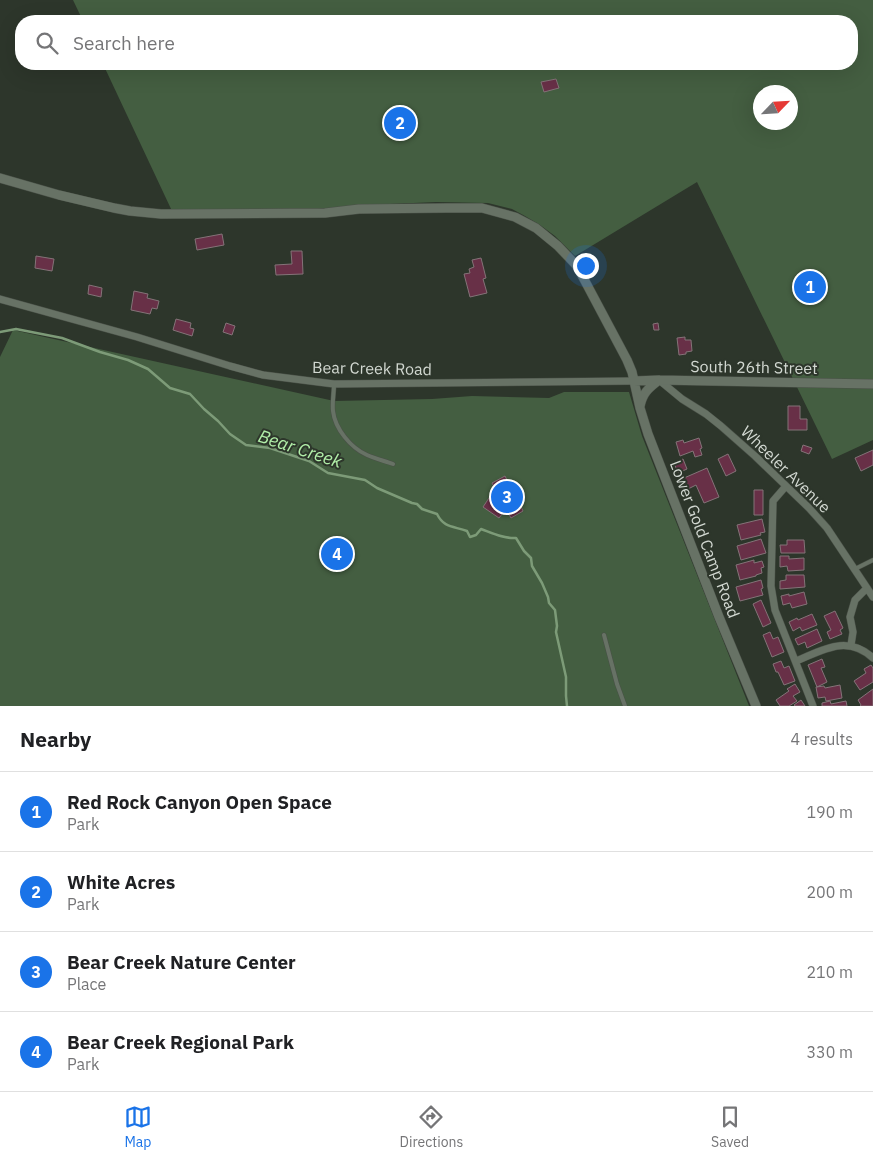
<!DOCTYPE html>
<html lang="en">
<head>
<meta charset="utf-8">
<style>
  :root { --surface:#fff; --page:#f2f2f2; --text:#202124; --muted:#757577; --line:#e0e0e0; --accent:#1a73e8 }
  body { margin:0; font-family:"IBM Plex Sans",sans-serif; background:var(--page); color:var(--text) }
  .compass { position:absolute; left:753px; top:85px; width:45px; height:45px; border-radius:50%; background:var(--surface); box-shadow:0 5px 20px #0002; rotate:65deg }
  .you { position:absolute; left:585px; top:265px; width:18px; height:18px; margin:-12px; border:4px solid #fff; border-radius:50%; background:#1a73e8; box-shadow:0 0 0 8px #1a73e833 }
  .badge { display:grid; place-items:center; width:32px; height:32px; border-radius:50%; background:var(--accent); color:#fff; font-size:16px; font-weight:700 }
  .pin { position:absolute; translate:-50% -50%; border:2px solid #fff; box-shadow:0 1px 5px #0006 }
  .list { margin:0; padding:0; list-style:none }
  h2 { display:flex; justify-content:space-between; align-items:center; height:65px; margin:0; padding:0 20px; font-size:21px }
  h2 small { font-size:16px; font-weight:400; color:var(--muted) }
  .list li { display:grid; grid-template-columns:32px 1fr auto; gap:15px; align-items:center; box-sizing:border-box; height:80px; padding:0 20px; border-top:1px solid var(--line) }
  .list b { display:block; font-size:19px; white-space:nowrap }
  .list p { margin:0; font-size:16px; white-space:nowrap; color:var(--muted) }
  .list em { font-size:16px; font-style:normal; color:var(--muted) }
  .icon { flex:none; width:28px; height:28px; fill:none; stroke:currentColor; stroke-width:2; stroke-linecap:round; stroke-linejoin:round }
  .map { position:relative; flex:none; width:873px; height:706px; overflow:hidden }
  .search { position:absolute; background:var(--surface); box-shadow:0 5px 20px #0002; left:15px; right:15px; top:15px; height:55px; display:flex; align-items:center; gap:12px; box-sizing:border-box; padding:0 18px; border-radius:20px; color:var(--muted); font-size:19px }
  .sheet { height:385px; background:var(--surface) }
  nav { display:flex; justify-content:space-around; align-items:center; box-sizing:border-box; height:70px; border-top:1px solid var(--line); background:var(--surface); font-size:14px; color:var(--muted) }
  nav a { display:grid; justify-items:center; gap:2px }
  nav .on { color:var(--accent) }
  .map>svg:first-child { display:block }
  .green { fill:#445e41; fill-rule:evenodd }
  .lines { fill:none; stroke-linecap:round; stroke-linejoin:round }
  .stream { stroke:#7d9b78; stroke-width:2.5 }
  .building { fill:#683047; stroke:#847378 }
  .service-casing { stroke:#4a5148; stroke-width:5 }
  .minor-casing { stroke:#4a5148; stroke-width:8 }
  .tertiary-casing { stroke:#4a5148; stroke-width:10 }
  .service { stroke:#677265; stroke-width:4 }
  .minor { stroke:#677265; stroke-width:7 }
  .tertiary { stroke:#677265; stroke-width:9 }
  .labels { text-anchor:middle; stroke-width:4; stroke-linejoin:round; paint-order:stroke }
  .street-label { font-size:16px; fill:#d2d8d1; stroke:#2d362b }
  .water-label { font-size:18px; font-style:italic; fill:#b1eea8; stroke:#2d362b }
</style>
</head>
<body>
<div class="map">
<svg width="873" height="706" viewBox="0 0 873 706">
  <rect width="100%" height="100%" fill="#2d362b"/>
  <path class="green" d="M73,0H873V440L832,459L697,182L575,256L555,236L540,225L525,216L512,209L488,203L436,202L368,205L318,209L172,211L103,64H852V21H83ZM760,92H790V122H760Z
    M13,330L334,401L432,399L472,396L549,398L564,392H629L642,436L749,706H0V357Z"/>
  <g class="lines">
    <path class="stream" d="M0,332L16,329L62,338L100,352L128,360L148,369L170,388L190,394L204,409L218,421L230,434L246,445L270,448L309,461L328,473L365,480L377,488L412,503L417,504L422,509L437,514C444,528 453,526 467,531L470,537L476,535L481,529C492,533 504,539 516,538L524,551L531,558L532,566L542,583L548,597L549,603L555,610L557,626L556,632L566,677V696L567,706"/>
  </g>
  <path class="building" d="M556,79L559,88L544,92L541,82Z
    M222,234L224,245L197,250L195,239Z
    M291,251H302L303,274L276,275L275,265L292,264Z
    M36,256L54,259L52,271L35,268Z
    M481,258L486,278L483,279L487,293L470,297L464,274L470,273L469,269L474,267L472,260Z
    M89,285L102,288L101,297L88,294Z
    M134,291L148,294L147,298L159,301L157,309L152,308L150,314L131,310Z
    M176,319L191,323L190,328L194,329L192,336L173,330Z
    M226,323L235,326L232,335L223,332Z
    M658,323L659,330H654L653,324Z
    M685,337V340H691L692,351L686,352V354L679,355L677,338Z
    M788,406H800V419H807V430H788Z
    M699,438L702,448L700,449L702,455L695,457L693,451L680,456L676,442L683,440L684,443Z
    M803,445L812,448L809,454L801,451Z
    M873,450V465L861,471L855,458Z
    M728,454L736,471L726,476L718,459Z
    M683,459L687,469L678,473L674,463Z
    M707,468L719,497L704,503L696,485L688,489L684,478Z
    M505,476L512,490L518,487L522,496L517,498L523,511L511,518L506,509L499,518L483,507L491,495L495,498L497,492L492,483Z
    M754,490H763V515H754Z
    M762,519L765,532L760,533L761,535L741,540L737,525Z
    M761,539L766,553L741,560L737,546Z
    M787,540H804L805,553H781L780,545H787Z
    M780,556H789V559L804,558V570L788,571L787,566L780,567Z
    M754,560V563L762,561L764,567L761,568L762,573L756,575V576L740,580L736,565Z
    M786,575H804L805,587L780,589V581L786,580Z
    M761,580L763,588L761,589L763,595L740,601L736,587Z
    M804,592L807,604L792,608L790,603L783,605L781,596L789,594V596Z
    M761,600L771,623L763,627L753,604Z
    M835,611L843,628L840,630L842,634L830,639L827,632L831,630L824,616Z
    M812,614L817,625L802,631L800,627L793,631L789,622L797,618L798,620Z
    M817,629L822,641L807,648L805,642L798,645L795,639Z
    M770,632L773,639L778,637L784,652L772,657L763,635Z
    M822,659L825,667L821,668L827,682L817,687L808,665Z
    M781,661L784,668L789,666L795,681L784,685L778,672H776L773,664Z
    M871,665L873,668V682L860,690L854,681L866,673L864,669Z
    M795,684L800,692L793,696L797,701L789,706H780L776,700L789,691L787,689Z
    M840,685L842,698L826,701L825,697L818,698L816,687L824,686L825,688Z
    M873,689V706H860L861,705L858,700Z
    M801,700L805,706H795L794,705Z
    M830,701L831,704L846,701L847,706H822V703Z"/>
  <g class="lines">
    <g class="service-casing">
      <path id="service" d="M334,384C334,393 332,402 333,411C335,429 351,448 367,455C376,459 385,461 393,464
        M855,569L873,560
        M604,635L617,684L625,706"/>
    </g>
    <g class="minor-casing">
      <path id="minor" d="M0,299L137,337L230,366L263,375L334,384L634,381
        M659,380L682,399L706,414L721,426L755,456L809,508L827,528L873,597
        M786,486L773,501L771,586L775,610L813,706
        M851,645L853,632L850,617L855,600L867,588
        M796,661C823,650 847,634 873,658"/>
    </g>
    <g class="tertiary-casing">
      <path id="tertiary" d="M0,178L59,195L114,208L130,211L161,214L325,213L359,209L447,208H482L515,217L536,228L558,246L577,266L627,360L632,372L640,408L648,434L719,617L756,706
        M634,381L659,380L873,384
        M640,406C643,392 649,388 659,380"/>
    </g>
    <use href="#service" class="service"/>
    <use href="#minor" class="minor"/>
    <use href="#tertiary" class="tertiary"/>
  </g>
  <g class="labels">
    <g class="street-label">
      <text transform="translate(754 367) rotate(1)" y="6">South 26th Street</text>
      <text transform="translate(372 368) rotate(1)" y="6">Bear Creek Road</text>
      <text transform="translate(786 469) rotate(44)" y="6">Wheeler Avenue</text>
      <text transform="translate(705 539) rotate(69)" y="6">Lower Gold Camp Road</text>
    </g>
    <g class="water-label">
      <text transform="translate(300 449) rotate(18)" y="6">Bear Creek</text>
    </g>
  </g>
</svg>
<svg class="compass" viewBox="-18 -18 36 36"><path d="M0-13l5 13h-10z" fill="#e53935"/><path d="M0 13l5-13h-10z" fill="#757577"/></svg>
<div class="you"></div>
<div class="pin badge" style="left:810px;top:287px">1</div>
<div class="pin badge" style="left:400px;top:123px">2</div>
<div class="pin badge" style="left:507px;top:497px">3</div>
<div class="pin badge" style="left:337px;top:554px">4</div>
<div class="search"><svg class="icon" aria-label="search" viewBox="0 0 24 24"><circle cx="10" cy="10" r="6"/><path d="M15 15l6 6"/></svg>Search here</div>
</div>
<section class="sheet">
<h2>Nearby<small>4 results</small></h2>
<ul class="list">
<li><span class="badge">1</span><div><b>Red Rock Canyon Open Space</b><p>Park</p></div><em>190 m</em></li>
<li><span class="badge">2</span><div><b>White Acres</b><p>Park</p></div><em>200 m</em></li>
<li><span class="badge">3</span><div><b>Bear Creek Nature Center</b><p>Place</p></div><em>210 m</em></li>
<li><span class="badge">4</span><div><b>Bear Creek Regional Park</b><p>Park</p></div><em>330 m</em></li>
</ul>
</section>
<nav>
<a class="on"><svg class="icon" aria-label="map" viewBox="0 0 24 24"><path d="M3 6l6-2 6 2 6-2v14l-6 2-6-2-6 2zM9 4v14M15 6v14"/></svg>Map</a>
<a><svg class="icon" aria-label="directions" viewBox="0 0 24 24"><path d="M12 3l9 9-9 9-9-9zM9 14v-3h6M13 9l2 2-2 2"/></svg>Directions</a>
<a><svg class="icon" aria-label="saved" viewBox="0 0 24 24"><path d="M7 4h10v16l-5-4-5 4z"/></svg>Saved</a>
</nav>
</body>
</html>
